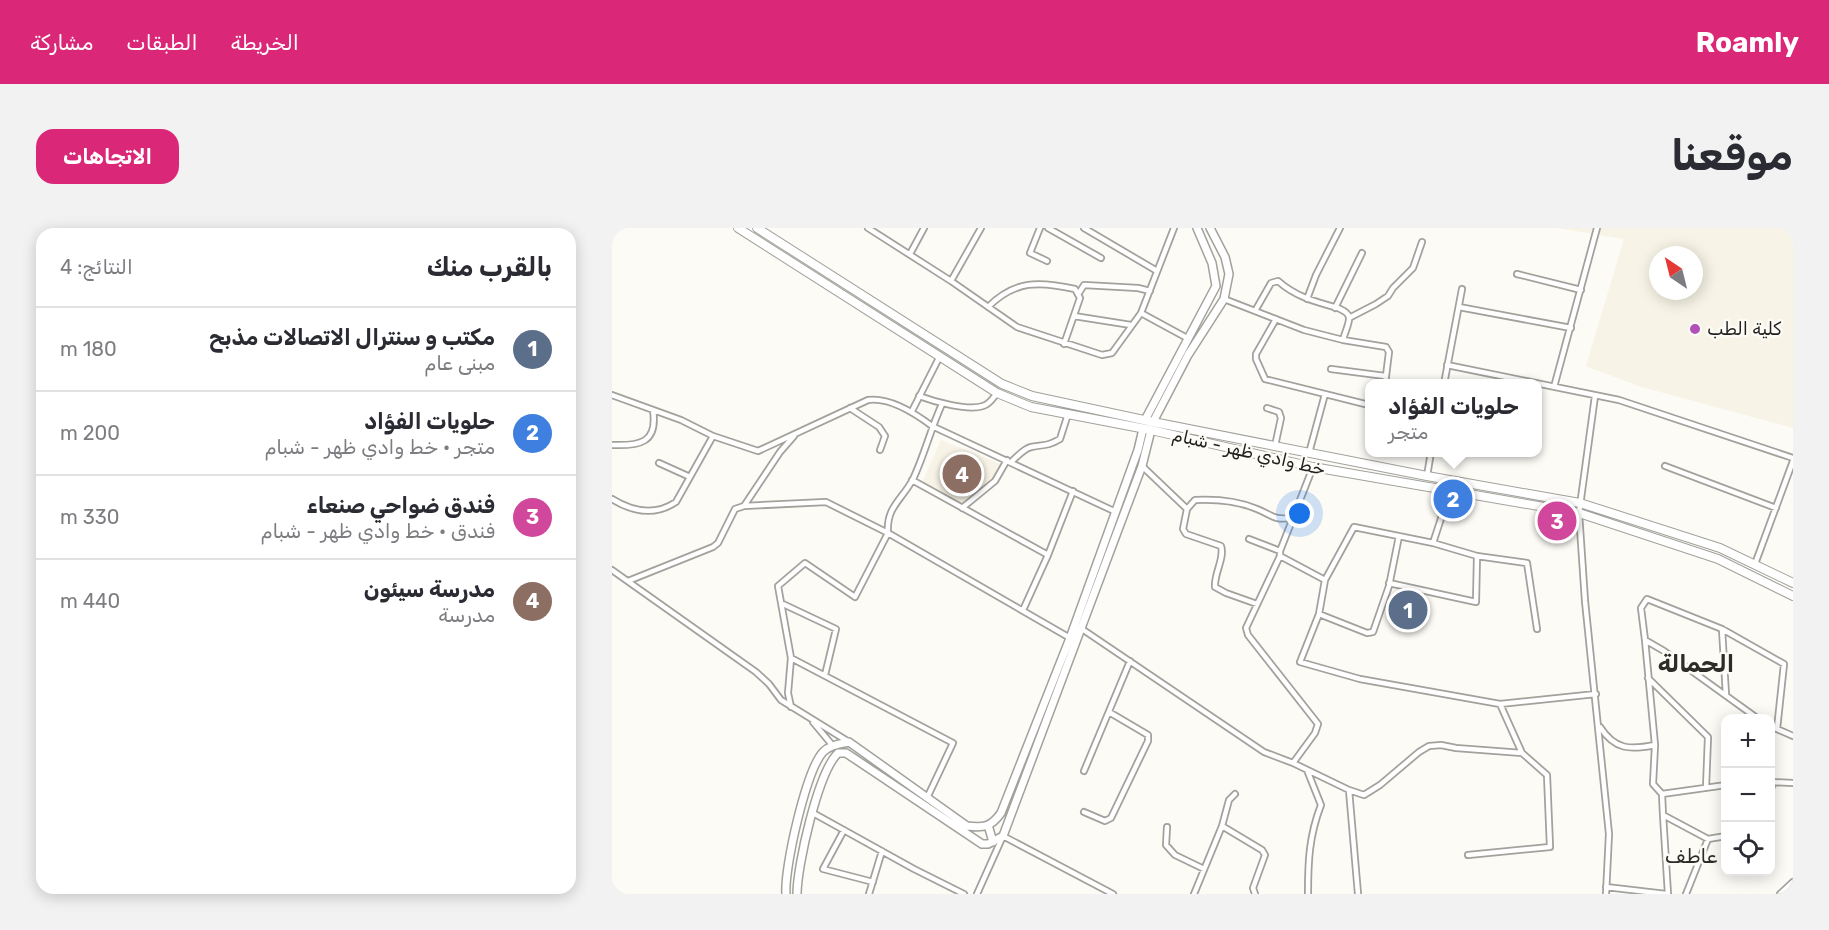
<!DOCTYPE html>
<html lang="ar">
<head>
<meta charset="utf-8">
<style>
  :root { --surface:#fff; --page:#f2f2f3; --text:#2b2b33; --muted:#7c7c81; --line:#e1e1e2; --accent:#db2777 }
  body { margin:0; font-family:Rubik,Cairo,sans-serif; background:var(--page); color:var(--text); direction:rtl }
  .controls { position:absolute; right:18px; bottom:18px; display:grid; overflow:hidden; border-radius:12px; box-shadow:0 3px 15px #0003 }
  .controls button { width:54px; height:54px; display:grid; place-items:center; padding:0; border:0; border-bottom:2px solid var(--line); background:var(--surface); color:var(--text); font:30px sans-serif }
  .compass { position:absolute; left:1037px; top:18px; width:54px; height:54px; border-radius:50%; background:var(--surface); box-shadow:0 3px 15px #0003; rotate:325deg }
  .you { position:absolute; left:688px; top:286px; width:21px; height:21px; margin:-15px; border:4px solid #fff; border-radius:50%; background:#1a73e8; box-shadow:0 0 0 9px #1a73e833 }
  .badge { display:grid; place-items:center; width:39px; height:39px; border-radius:50%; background:var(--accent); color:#fff; font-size:20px; font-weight:700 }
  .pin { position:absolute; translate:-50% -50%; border:3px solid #fff; box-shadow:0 2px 6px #0006 }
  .popup { position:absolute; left:753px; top:151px; width:177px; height:78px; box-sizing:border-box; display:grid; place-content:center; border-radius:12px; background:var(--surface); filter:drop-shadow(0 2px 4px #0005); font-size:20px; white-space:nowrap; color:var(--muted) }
  .popup b { font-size:22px; color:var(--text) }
  .popup::after { content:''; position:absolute; left:50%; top:100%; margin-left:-12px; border:12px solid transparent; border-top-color:var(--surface) }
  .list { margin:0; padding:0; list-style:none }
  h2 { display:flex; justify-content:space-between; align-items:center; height:78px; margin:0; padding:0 24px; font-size:26px }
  h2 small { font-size:20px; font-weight:400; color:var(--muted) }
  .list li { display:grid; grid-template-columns:39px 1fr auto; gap:18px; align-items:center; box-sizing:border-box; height:84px; padding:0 24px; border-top:2px solid var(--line) }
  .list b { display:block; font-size:22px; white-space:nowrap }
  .list p { margin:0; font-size:20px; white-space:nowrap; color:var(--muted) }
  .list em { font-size:20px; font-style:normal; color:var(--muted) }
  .icon { flex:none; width:33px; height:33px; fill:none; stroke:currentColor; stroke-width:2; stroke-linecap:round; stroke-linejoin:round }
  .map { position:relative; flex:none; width:1181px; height:666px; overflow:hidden; direction:ltr; border-radius:18px }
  header { display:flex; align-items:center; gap:36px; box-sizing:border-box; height:84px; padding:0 30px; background:var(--accent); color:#fff }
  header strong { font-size:28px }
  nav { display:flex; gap:33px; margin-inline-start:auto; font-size:21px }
  .intro { display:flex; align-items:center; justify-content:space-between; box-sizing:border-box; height:144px; padding:0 36px }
  h1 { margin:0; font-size:42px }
  .button { padding:15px 27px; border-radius:18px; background:var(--accent); color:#fff; font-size:21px; font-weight:700 }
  main { display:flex; gap:36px; padding:0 36px }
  aside { flex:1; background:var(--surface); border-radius:18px; box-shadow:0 3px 15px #0003 }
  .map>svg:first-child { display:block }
  .built { fill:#f7f3e6; fill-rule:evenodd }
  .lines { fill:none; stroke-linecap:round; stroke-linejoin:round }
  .street-casing { stroke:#a3a19c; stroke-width:8 }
  .secondary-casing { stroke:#a3a19c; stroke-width:10 }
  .primary-casing { stroke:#a3a19c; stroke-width:10 }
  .street { stroke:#fff; stroke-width:4.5 }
  .secondary { stroke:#fff; stroke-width:7 }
  .primary { stroke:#fff; stroke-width:8 }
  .poi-dot { fill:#b250b8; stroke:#fdfbf6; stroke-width:2 }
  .labels { text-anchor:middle; stroke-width:5; stroke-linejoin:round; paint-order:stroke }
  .poi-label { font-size:18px; fill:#201f1d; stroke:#fdfbf6; text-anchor:start }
  .street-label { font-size:18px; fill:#201f1d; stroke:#fdfbf6 }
  .neighbourhood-label { font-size:20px; fill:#2d2c27; stroke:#fdfbf6 }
  .district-label { font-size:24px; font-weight:bold; fill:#2d2c27; stroke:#fdfbf6 }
</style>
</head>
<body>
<header>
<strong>Roamly</strong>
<nav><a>الخريطة</a><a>الطبقات</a><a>مشاركة</a></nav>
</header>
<div class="intro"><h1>موقعنا</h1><a class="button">الاتجاهات</a></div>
<main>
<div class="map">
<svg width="1181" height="666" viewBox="0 0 1181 666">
  <rect width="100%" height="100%" fill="#fdfbf6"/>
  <path class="built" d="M945,0H1181V200L1026,158L974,138L1012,11ZM1046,27H1082V63H1046Z
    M329,212L393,238L381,254L352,277L310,255Z"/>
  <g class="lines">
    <g class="street-casing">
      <path id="street" d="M256,0L339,53L405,99L490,127L500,125L529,85L562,0
        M428,0L418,25L435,33
        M436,0L489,30
        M472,0L545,43
        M298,26L312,0
        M905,46L969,62
        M339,53L369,0
        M467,65L472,57L526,60L538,63
        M612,71L692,102L731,112L774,119L777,124L773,156
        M695,71L704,47L728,0
        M376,79C403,52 427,53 463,61L468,70L452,116
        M847,79L959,100
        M723,80L750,25
        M643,83L659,55L666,53C684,69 704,74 726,80C730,82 736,84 737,89C738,95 732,106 731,112
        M529,85L575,110
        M462,88L519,97
        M737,90L764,76L776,68L781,60L801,40L810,14
        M664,91L644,126V131L653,151L757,177
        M835,137L1007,172L1181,230
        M719,141L773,148
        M832,156L850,61
        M942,159L985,0
        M0,167L69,192L101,208L146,223L256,172C277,169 304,186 320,198L504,284
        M307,168C323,174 356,183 371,178C378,176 381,170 385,165
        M983,168L967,285L973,373L997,606L994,666
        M238,180L267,199L273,208L268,222
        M655,180L667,184L669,190L663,218
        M300,183L328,128
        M182,208L168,224L132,278L214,274L276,305L458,410
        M0,217C28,218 46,215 41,182
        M697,225L713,166
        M399,234C405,229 411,221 419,219C433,216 434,219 448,211L456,186
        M47,235L78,249
        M530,238L575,281
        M1053,238L1164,280
        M701,239L668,323V328L713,352L707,386L688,434L748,451L888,476L984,466
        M815,248L819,224
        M300,252L436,327
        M0,271C21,284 43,288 64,274L101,208
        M350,280L383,253L395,232
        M637,311L668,323
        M668,328L634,400L636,407L706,496L703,505L681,535
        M865,328L915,335L925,401
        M1143,336L1181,233
        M0,342L144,444L157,456L169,472L237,514
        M713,352L742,299L821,315L838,263
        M16,353L101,319L106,315L123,281L132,278
        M777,355L864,374L865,328L821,315
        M171,376L224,401L213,447
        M645,376L614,365L603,359C602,345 613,330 609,318L574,306L571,301L575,281L583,272C603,271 626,273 645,281C662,288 660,292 681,290
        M411,382L436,327L461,263
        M707,386L755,405L761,404L777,358L787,308
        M470,401L652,524L681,535L737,562L746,666
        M1110,401L1114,467
        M1033,412L1043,517L1041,556L1050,566L1114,557
        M179,430L341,515L315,570
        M1036,450L1096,509L1094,560
        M179,479L176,465L179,430L166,358L193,335L243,369L276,305C274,279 290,272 301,251C312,228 319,200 330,176
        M1145,490L1052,423L1033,412L1029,380L1035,371L1110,401L1172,436L1165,501
        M201,494L221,518
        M1158,498L1181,508
        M988,499C1003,522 1018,522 1043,517
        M695,542L709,577C697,608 696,634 696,666
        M472,543L518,433
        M1158,554L1181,555
        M737,562L752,567L768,557L807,524L817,518L829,517L844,520L910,525
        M1158,565L1161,554
        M1050,566L1051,587L1096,611
        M472,584L493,593L499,590L536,513V507L497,484
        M201,585L302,641L352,666
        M1051,587L1056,666
        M610,598L617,572L623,566
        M555,599L554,617L563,627L592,641
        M232,602L211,641L261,654
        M856,627L938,619L935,547L910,525L888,476
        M994,659L1054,666
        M257,666L270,623
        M365,666L391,608L501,666
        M582,666L610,598L650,622L653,627L641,660L643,666
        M1074,666L1096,611L1114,608
        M1168,666L1181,654"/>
    </g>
    <g class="secondary-casing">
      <path id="secondary" d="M533,192L604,58L600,35L585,0
        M541,194L576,127L612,71L617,46L613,29L598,0
        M376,597L381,614
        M174,666C172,640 194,543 211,524C218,517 228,516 237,514L355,598C372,600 379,599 389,585L458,410L526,222L531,201
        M185,666C185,638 206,544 226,525H234L243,531L370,616H376L391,608L530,238L539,202"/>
    </g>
    <g class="primary-casing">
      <path id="primary" d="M126,0L385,165L419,179L539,202L701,239L967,285L1106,331L1181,368
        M145,0L390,156L420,168L541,194L815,248L968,275L1108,320L1181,355"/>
    </g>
    <use href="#street" class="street"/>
    <use href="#secondary" class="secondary"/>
    <use href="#primary" class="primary"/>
  </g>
  <circle class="poi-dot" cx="1083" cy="101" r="6"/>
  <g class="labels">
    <g class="poi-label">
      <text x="1095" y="107">كلية الطب</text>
    </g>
    <g class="street-label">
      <text transform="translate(637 224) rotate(13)" y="6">خط وادي ظهر - شبام</text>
    </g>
    <g class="neighbourhood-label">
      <text x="1079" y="635">عاطف</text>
    </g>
    <g class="district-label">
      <text x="1084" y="444">الحمالة</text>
    </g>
  </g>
</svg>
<div class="controls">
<button>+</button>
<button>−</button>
<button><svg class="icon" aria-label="locate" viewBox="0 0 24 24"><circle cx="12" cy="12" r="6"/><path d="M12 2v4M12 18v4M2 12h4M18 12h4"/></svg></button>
</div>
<svg class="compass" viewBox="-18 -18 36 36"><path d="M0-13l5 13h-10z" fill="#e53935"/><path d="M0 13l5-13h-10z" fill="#7c7c81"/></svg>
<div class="you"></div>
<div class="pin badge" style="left:796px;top:382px;background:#5c6f8a">1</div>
<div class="pin badge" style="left:841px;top:271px;background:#3f7fe0">2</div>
<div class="popup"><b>حلويات الفؤاد</b>متجر</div>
<div class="pin badge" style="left:945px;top:293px;background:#d1479c">3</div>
<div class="pin badge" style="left:350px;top:246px;background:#8d6e63">4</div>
</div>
<aside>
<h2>بالقرب منك<small>النتائج: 4</small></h2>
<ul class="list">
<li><span class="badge" style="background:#5c6f8a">1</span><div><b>مكتب و سنترال الاتصالات مذبح</b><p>مبنى عام</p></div><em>180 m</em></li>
<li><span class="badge" style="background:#3f7fe0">2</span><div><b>حلويات الفؤاد</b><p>متجر · خط وادي ظهر - شبام</p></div><em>200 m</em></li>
<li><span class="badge" style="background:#d1479c">3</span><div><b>فندق ضواحي صنعاء</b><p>فندق · خط وادي ظهر - شبام</p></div><em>330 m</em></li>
<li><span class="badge" style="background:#8d6e63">4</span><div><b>مدرسة سيئون</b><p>مدرسة</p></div><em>440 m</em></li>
</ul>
</aside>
</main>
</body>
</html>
